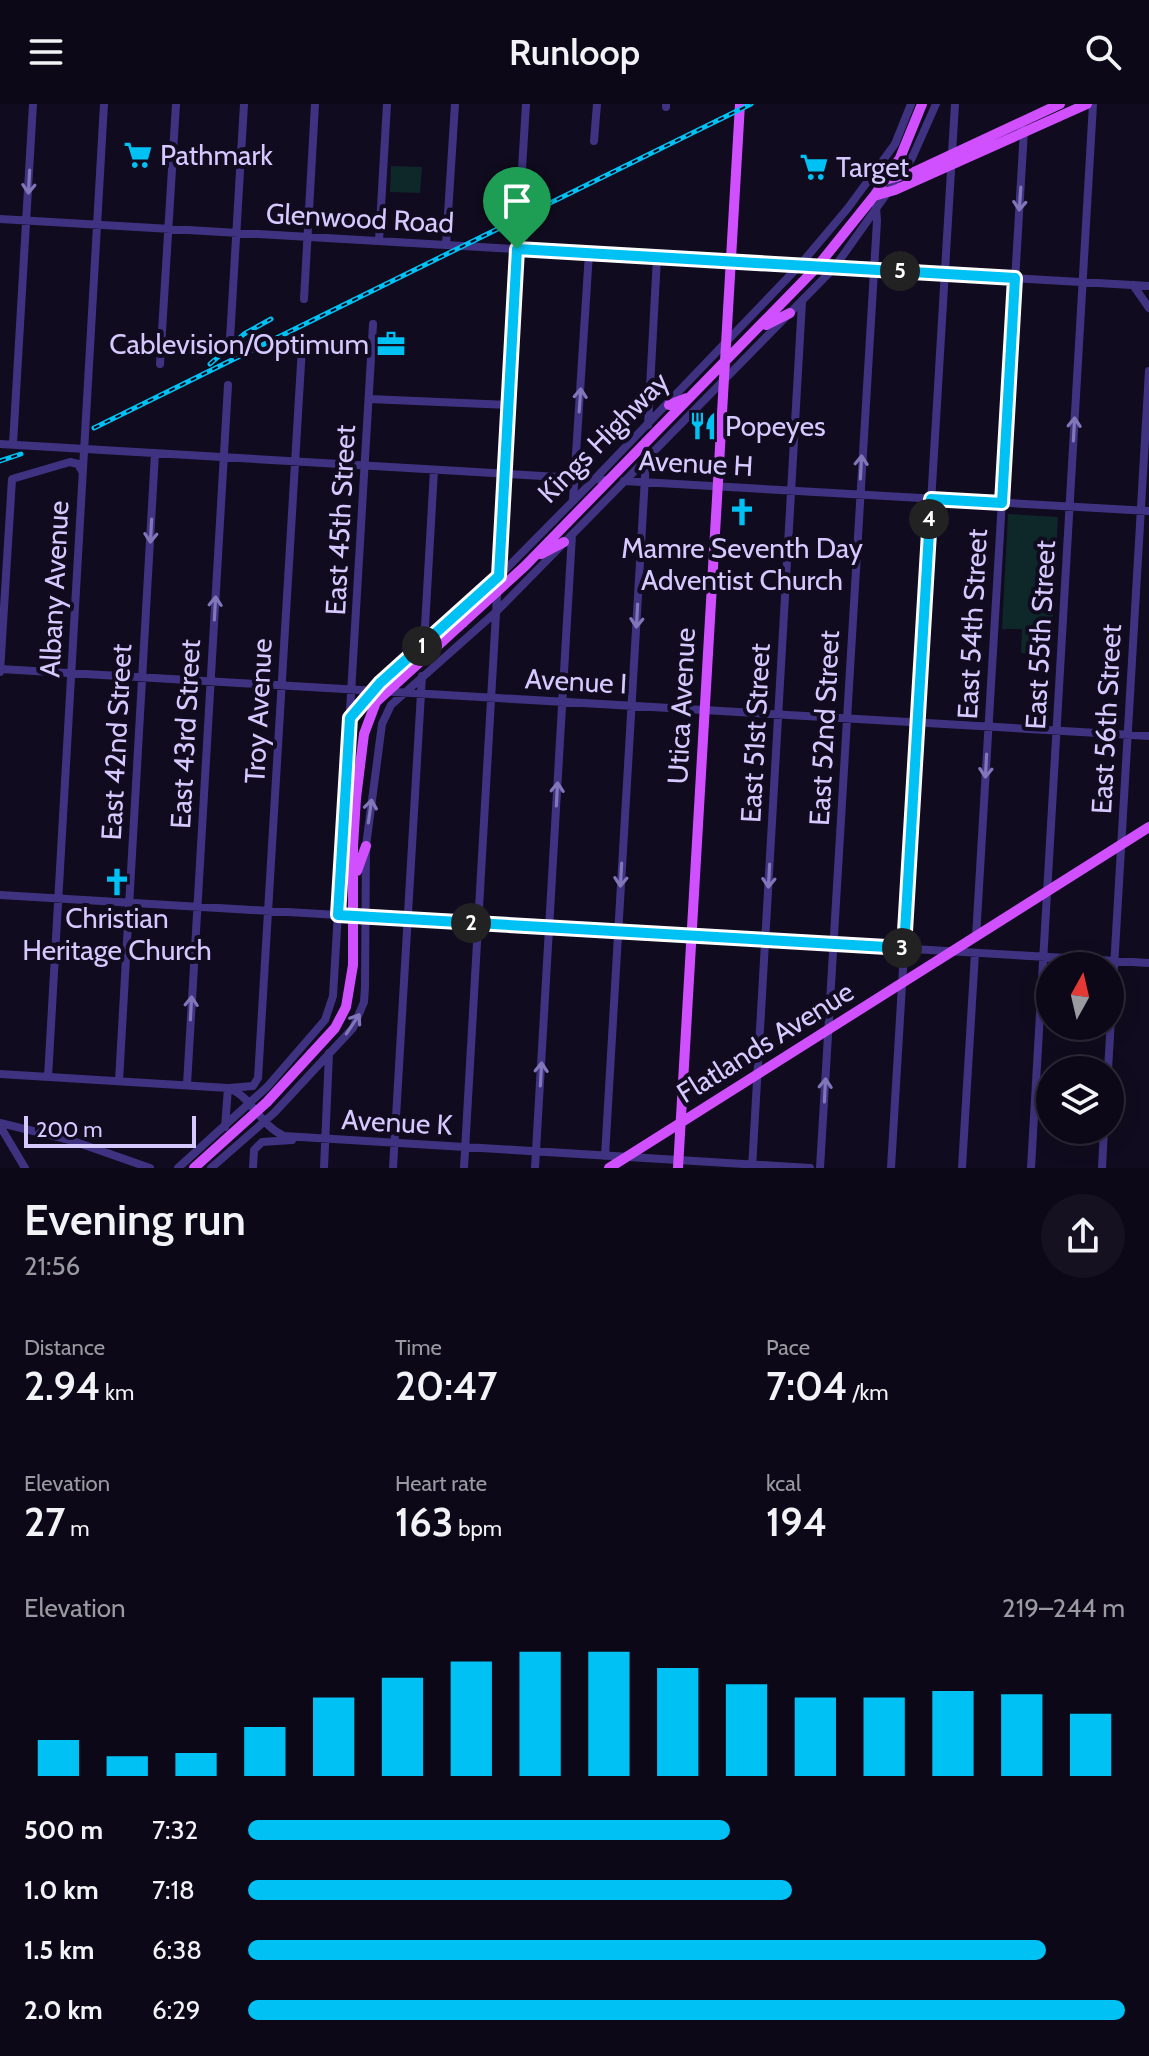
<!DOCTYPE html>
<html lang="en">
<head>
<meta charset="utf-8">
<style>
	body { margin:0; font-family:Cabin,sans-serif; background:#161120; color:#f1f3f6; height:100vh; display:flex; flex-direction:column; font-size:30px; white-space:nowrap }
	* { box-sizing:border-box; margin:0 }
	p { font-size:26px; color:#9a9aa1 }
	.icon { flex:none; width:44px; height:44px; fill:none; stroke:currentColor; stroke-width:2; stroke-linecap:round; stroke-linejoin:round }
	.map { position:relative; height:1064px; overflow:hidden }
	.drawer { display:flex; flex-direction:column; background:#0d0817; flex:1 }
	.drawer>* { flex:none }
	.needle { width:52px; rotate:8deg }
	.fabs { position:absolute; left:1036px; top:848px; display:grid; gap:16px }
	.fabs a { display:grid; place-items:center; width:88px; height:88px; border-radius:50%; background:#0d0817; box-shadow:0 4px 20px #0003,0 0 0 2px #2d2936; font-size:40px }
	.scale { position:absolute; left:24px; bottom:20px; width:172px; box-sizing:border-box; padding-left:8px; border:4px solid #d5c9ff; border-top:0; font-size:22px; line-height:28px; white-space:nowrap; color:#d5c9ff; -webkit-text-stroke:6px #110b1f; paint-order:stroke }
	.pin { position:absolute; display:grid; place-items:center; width:68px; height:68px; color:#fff; margin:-82px -34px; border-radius:50% 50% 50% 0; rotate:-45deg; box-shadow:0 0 8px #0007 }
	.pin .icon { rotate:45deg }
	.km { position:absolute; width:40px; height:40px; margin:-20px; border-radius:50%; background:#222; color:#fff; font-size:22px; line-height:40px; text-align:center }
	.round { display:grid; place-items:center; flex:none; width:84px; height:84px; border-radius:42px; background:#161120 }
	.summary { display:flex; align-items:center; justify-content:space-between; height:136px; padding:0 24px }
	h1 { font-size:44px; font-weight:600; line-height:60px }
	.metrics { display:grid; grid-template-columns:repeat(3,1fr); gap:12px; height:136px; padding:8px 24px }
	.metrics div { display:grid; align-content:center }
	.metrics b { font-size:40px; font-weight:600 }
	.metrics small { font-size:22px; font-weight:400 }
	.metrics p { font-size:22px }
	.chart { height:224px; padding:16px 24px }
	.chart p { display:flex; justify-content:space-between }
	.chart svg { width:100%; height:144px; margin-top:8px; stroke:#00c1f4; stroke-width:6 }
	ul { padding:0 24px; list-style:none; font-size:26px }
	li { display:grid; grid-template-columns:128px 96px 1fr; align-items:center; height:60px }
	li i { height:20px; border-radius:10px; background:#00c1f4 }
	header { display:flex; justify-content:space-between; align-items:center; height:104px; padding:0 24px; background:#0d0817; font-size:36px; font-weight:600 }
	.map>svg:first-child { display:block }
	.green { fill:#0e2729 }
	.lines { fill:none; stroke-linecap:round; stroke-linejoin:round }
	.minor { stroke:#3f3381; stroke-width:8 }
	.major { stroke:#d050ff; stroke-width:10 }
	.rail-casing { stroke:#00c1f4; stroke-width:5 }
	.rail { stroke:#110b1f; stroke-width:2; stroke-dasharray:6; stroke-linecap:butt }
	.oneway { stroke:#8276ba }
	.route-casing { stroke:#fff; stroke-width:16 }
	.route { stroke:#00c1f4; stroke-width:10 }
	.labels { text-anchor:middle; stroke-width:8; stroke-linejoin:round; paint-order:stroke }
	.poi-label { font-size:28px; fill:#d5c9ff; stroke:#110b1f; text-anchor:start }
	.street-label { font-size:28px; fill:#d5c9ff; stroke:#110b1f }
</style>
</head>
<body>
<header><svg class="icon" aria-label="menu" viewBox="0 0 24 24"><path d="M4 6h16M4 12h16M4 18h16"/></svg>Runloop<svg class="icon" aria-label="search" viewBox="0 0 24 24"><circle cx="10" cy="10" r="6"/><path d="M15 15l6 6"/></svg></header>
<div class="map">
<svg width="1149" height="1064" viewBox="0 0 1149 1064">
	<rect width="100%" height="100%" fill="#110b1f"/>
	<path class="green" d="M391,62L422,63L420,89L390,88Z
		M1008,410L1058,413L1051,551L1021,549L1022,525H1002Z"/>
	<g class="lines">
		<path class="minor" d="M666,3V0
			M594,37L597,0
			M521,81L526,0
			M0,115L1149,182
			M379,137L387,0
			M446,141L455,0
			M1133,181L1149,204
			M304,195L315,0
			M230,235L244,0
			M160,260L176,0
			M369,295L509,301
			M648,321L657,153
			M0,340L610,376
			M13,340L33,0
			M624,377L1149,407
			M573,396L589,149
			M424,540L434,366
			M0,565L1149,632
			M0,568L12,375L70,358L78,360L82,367
			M351,613L380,579L499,472L588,382L800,161L848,104L895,40L911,0
			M0,791L1149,859
			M976,833L1024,26
			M1108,966L1149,267
			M0,970L228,984C252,992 260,1022 284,1032L810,1064
			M48,973L104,0
			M258,974L302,243
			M119,977L155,349
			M187,981L228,281
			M229,984L253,982L258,974
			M0,1019L70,1036L150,1064
			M0,1022L25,1064
			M225,1023L228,984
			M605,1052L646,356
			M178,1064L267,983L325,916L333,892L373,220
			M211,1064L274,1009L353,924L364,898L365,883L366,742L382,620L391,601L497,507L834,164L912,54L936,0
			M253,1064L254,1046L262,1038L292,1036
			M324,1064L329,949
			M393,1064L422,572
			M464,1064L517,145
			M535,1064L572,431
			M752,1064L802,198
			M820,1064L877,117L876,103
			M891,1064L955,0
			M962,1064L975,849
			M1031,1064L1093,0
			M1102,1064L1104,1026"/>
		<path class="major" d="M885,76L914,68L1060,0
			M874,92L895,86L1087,0
			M766,221L790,209
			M669,301L687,294
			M541,450L564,438
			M440,525L463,519
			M343,736L351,718
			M357,767L366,742
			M194,1064L267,998L335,924L346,903L353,861V743L356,694L364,630L376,598L525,462L817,163L874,92L900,54L922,0
			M609,1064L1149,723
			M678,1064L740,0"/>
		<defs>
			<path id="rail" d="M210,260L244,230L271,215
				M94,324L751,0
				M0,357L21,350"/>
		</defs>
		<use href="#rail" class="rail-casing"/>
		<use href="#rail" class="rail"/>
	</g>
	<defs><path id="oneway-shaft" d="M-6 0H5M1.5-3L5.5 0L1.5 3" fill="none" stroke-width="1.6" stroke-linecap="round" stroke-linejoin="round" transform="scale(2)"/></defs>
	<g class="oneway">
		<use href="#oneway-shaft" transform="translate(29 78) rotate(93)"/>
		<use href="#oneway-shaft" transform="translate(1020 95) rotate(94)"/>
		<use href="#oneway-shaft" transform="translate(580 296) rotate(-86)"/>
		<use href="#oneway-shaft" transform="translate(1074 325) rotate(-87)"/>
		<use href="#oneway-shaft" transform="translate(861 363) rotate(-87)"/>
		<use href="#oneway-shaft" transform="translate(151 427) rotate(93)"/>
		<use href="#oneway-shaft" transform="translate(215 504) rotate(-87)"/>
		<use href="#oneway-shaft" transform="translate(637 512) rotate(93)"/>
		<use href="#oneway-shaft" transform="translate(986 662) rotate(93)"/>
		<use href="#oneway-shaft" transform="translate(557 690) rotate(-87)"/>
		<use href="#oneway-shaft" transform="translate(370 707) rotate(-82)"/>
		<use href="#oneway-shaft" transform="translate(621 771) rotate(93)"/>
		<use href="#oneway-shaft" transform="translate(769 772) rotate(93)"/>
		<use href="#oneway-shaft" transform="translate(191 904) rotate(-87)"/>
		<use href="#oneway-shaft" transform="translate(353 920) rotate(-56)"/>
		<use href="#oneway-shaft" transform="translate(541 970) rotate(-87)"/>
		<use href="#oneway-shaft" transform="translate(825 986) rotate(-87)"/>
	</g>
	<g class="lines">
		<defs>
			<path id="route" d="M517,145L1015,174L1002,399L931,395L904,844L338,811L350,614L380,579L499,472Z"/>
		</defs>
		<use href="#route" class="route-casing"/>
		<use href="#route" class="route"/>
	</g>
	<defs>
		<symbol id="supermarket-bare" viewBox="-9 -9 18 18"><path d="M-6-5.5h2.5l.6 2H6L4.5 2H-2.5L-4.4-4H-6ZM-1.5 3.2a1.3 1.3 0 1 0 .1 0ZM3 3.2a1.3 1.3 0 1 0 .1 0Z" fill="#00c1f4" stroke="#110b1f" stroke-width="2.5" paint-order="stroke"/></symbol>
		<symbol id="office-bare" viewBox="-9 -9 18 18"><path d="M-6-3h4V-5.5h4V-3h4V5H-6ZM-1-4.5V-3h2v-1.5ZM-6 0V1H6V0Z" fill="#00c1f4" stroke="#110b1f" stroke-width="2.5" paint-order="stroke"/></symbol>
		<symbol id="restaurant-bare" viewBox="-9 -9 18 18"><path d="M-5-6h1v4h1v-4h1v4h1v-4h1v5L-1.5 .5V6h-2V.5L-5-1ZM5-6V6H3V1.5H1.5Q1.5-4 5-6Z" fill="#00c1f4" stroke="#110b1f" stroke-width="2.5" paint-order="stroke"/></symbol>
		<symbol id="church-bare" viewBox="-9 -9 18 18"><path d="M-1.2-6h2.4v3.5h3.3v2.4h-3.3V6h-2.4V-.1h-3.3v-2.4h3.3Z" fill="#00c1f4" stroke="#110b1f" stroke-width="2.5" paint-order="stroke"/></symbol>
	</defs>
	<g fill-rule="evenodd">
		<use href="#supermarket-bare" x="118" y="31" width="40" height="40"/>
		<use href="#supermarket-bare" x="794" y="43" width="40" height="40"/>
		<use href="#office-bare" x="371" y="220" width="40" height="40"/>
		<use href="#restaurant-bare" x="683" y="302" width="40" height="40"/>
		<use href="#church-bare" x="722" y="388" width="40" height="40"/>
		<use href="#church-bare" x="97" y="758" width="40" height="40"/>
	</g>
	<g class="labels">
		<g class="poi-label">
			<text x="160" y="61">Pathmark</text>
			<text x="836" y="73">Target</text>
			<text x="369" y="250" text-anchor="end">Cablevision/Optimum</text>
			<text x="725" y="332">Popeyes</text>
			<text x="742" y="454" text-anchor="middle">Mamre Seventh Day<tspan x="742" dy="32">Adventist Church</tspan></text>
			<text x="117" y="824" text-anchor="middle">Christian<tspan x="117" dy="32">Heritage Church</tspan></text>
		</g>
		<g class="street-label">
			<text transform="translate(360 114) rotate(3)" y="10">Glenwood Road</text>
			<text transform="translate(603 333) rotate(-45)" y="10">Kings Highway</text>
			<text transform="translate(696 359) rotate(3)" y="10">Avenue H</text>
			<text transform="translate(340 416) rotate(-87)" y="10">East 45th Street</text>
			<text transform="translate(54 485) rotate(-87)" y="10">Albany Avenue</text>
			<text transform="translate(972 520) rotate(-87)" y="10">East 54th Street</text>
			<text transform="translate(1040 531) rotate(-87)" y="10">East 55th Street</text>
			<text transform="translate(576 577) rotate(3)" y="10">Avenue I</text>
			<text transform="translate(681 602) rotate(-87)" y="10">Utica Avenue</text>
			<text transform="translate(258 607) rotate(-87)" y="10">Troy Avenue</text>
			<text transform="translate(1106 615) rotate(-87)" y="10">East 56th Street</text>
			<text transform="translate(824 624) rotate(-87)" y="10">East 52nd Street</text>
			<text transform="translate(755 629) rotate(-87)" y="10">East 51st Street</text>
			<text transform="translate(185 630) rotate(-87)" y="10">East 43rd Street</text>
			<text transform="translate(116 638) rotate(-87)" y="10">East 42nd Street</text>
			<text transform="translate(765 938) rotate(-32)" y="10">Flatlands Avenue</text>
			<text transform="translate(397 1018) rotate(3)" y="10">Avenue K</text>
		</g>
	</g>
</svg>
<div class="fabs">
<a><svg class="needle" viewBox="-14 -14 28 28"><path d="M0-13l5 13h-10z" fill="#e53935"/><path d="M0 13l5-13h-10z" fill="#9a9aa1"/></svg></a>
<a><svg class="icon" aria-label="layers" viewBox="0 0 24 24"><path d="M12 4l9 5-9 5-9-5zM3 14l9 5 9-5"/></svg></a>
</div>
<div class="scale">200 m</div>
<div class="pin" style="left:517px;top:145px;background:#1e9e55"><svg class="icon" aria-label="arrive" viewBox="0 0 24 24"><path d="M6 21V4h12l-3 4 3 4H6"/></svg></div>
<b class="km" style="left:422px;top:542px">1</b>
<b class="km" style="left:471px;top:819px">2</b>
<b class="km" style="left:902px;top:844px">3</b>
<b class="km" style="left:929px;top:415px">4</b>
<b class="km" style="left:900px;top:167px">5</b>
</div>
<section class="drawer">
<div class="summary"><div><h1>Evening run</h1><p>21:56</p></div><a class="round"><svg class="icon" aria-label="share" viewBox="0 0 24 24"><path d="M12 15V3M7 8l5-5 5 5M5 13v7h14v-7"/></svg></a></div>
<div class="metrics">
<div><p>Distance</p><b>2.94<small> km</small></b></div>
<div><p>Time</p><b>20:47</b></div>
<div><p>Pace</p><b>7:04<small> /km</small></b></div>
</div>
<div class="metrics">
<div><p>Elevation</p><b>27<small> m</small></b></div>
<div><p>Heart rate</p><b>163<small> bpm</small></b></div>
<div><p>kcal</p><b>194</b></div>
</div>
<div class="chart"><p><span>Elevation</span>219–244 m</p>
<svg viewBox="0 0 160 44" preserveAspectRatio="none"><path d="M5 44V33M15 44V38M25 44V37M35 44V29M45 44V20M55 44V14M65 44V9M75 44V6M85 44V6M95 44V11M105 44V16M115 44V20M125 44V20M135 44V18M145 44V19M155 44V25"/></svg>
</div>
<ul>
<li><b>500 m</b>7:32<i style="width:55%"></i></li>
<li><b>1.0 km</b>7:18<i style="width:62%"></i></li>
<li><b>1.5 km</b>6:38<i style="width:91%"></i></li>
<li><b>2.0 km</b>6:29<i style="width:100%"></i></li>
</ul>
</section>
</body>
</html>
